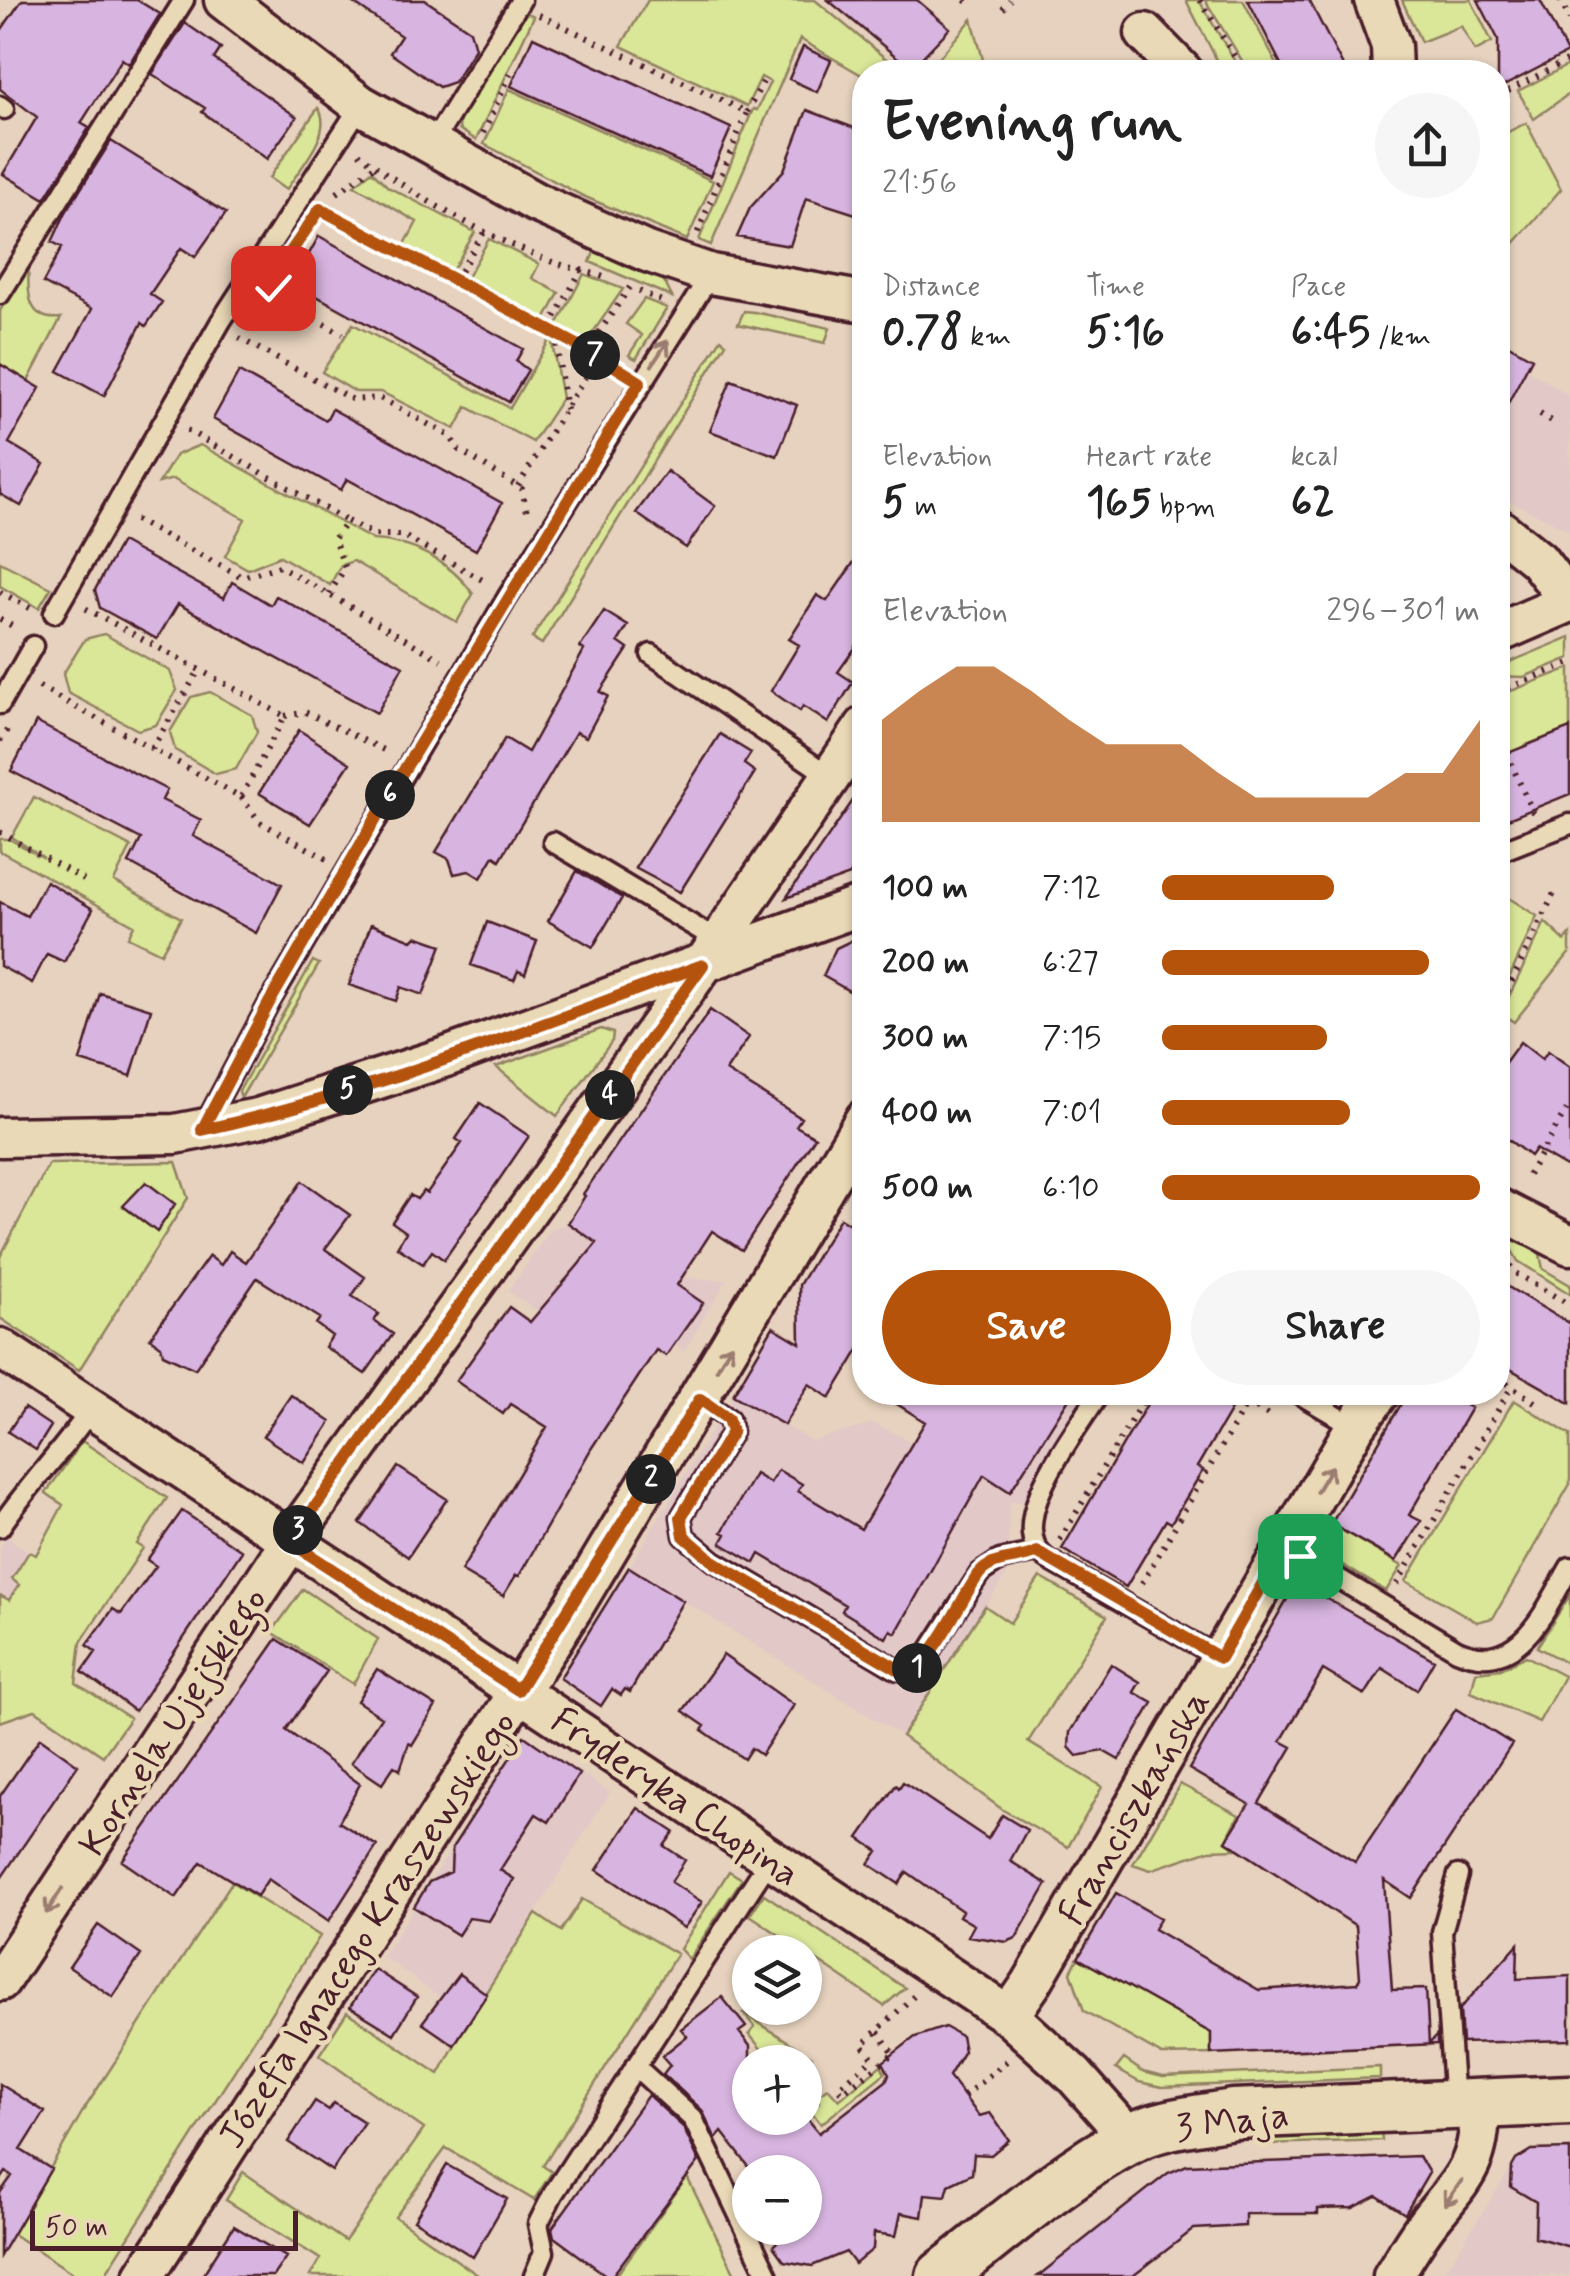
<!DOCTYPE html>
<html lang="en">
<head>
<meta charset="utf-8">
<style>
	body { margin:0; font-family:Mynerve,sans-serif; background:#f6f6f6; color:#222; height:100vh; display:flex; flex-direction:column; font-size:38px; white-space:nowrap }
	* { box-sizing:border-box; margin:0 }
	p { font-size:32px; color:#767676 }
	.icon { flex:none; width:55px; height:55px; fill:none; stroke:currentColor; stroke-width:2; stroke-linecap:round; stroke-linejoin:round }
	.map { position:relative; flex:1; overflow:hidden }
	.panel { position:absolute; left:852px; top:60px; width:658px; height:1345px; display:flex; flex-direction:column; background:#fff; border-radius:40px; box-shadow:0 2px 8px #0004 }
	.panel>* { flex:none }
	.controls { position:absolute; left:732px; top:1935px; display:grid; gap:20px }
	.controls a { display:grid; place-items:center; width:90px; height:90px; border-radius:50%; background:#fff; box-shadow:0 2px 8px #0004; font-size:50px }
	.scale { position:absolute; left:30px; bottom:25px; width:268px; box-sizing:border-box; padding-left:10px; border:5px solid #4a1f2b; border-top:0; font-size:28px; line-height:35px; white-space:nowrap; color:#4a1f2b; -webkit-text-stroke:8px #ead9b6; paint-order:stroke }
	.pin { position:absolute; display:grid; place-items:center; width:85px; height:85px; color:#fff; margin:-42px; border-radius:20px; box-shadow:0 5px 15px #0006 }
	.km { position:absolute; width:50px; height:50px; margin:-25px; border-radius:50%; background:#222; color:#fff; font-size:28px; line-height:50px; text-align:center }
	.round { display:grid; place-items:center; flex:none; width:105px; height:105px; border-radius:52px; background:#f6f6f6 }
	.summary { display:flex; align-items:center; justify-content:space-between; height:170px; padding:0 30px }
	h1 { font-size:55px; font-weight:700; line-height:75px }
	.figures { display:grid; grid-template-columns:repeat(3,1fr); gap:15px; height:170px; padding:10px 30px }
	.figures div { display:grid; align-content:center }
	.figures b { font-size:42px; font-weight:700 }
	.figures small { font-size:28px; font-weight:400 }
	.figures p { font-size:28px }
	.chart { height:280px; padding:20px 30px }
	.chart p { display:flex; justify-content:space-between }
	.chart svg { width:100%; height:180px; margin-top:10px; fill:#b45309; opacity:.7 }
	.primary-button { display:flex; gap:20px; margin-top:auto; padding:20px 30px }
	.primary-button a { flex:1; height:115px; border-radius:60px; background:#b45309; color:#fff; font-size:40px; font-weight:700; line-height:115px; text-align:center }
	.primary-button a+a { background:#f6f6f6; color:#222 }
	ul { padding:0 30px; list-style:none; font-size:32px }
	li { display:grid; grid-template-columns:160px 120px 1fr; align-items:center; height:75px }
	li i { height:25px; border-radius:12px; background:#b45309 }
	.map>svg:first-child { display:block }
	.built { fill:#e2c9c8 }
	.green { fill:#dae698; stroke:#928262; stroke-width:2.5 }
	.building { fill:#d8b5e0; stroke:#4a1f2b; stroke-width:2.5 }
	.lines { fill:none; stroke-linecap:round; stroke-linejoin:round }
	.service-casing { stroke:#4a1f2b; stroke-width:25 }
	.minor-casing { stroke:#4a1f2b; stroke-width:45 }
	.tertiary-casing { stroke:#4a1f2b; stroke-width:55 }
	.path { stroke:#4a1f2b; stroke-width:6; stroke-dasharray:2.5 8; stroke-linecap:butt }
	.service { stroke:#ead9b6; stroke-width:18 }
	.minor { stroke:#ead9b6; stroke-width:38 }
	.tertiary { stroke:#ead9b6; stroke-width:48 }
	.oneway { stroke:#9a7c70 }
	.route-casing { stroke:#fff; stroke-width:20 }
	.route { stroke:#b45309; stroke-width:12 }
	.labels { text-anchor:middle; stroke-width:9; stroke-linejoin:round; paint-order:stroke }
	.street-label { font-size:38px; fill:#4a1f2b; stroke:#ead9b6 }
</style>
</head>
<body>
<div class="map">
<svg width="1570" height="2276" viewBox="0 0 1570 2276">
	<rect width="100%" height="100%" fill="#e6d2be"/>
	<filter id="ink" filterUnits="userSpaceOnUse"><feTurbulence type="fractalNoise" baseFrequency=".01" numOctaves="2"/><feDisplacementMap in="SourceGraphic" scale="20" xChannelSelector="R" yChannelSelector="G"/><feConvolveMatrix kernelMatrix="1 2 1 2 8 2 1 2 1" color-interpolation-filters="sRGB"/></filter>
	<g filter="url(#ink)">
		<path class="built" d="M1527,369L1570,397V531L1498,495V422Z
			M568,1223L617,1256L630,1275L727,1280L684,1351L612,1302L582,1343L508,1291L551,1229Z
			M984,1393H1090L1023,1502H1009L1007,1573L902,1736L629,1567L733,1395L812,1441L874,1423L920,1446Z
			M7,1537L29,1552L13,1579L19,1584L9,1601L0,1595V1548Z
			M524,1736L610,1792L469,2019L383,1956Z
			M1570,2149V2276H1442L1516,2160L1526,2154Z"/>
		<path class="green" d="M648,0H815L902,72H865V77L800,39L711,245L699,240L753,109L757,110L770,82L761,77L747,106L621,46Z
			M1186,0H1199L1241,72H1223Z
			M1205,0H1243L1281,72H1249Z
			M1402,0H1471L1492,42L1475,51L1461,26L1421,42Z
			M525,12L534,16L476,140L459,129L460,118Z
			M972,19L985,67L996,72H927Z
			M1570,64V93L1534,119L1518,91Z
			M509,89L713,181L687,240L583,196L484,144Z
			M318,108C335,131 299,169 286,190L269,178Z
			M1526,123L1561,189L1498,262V137Z
			M372,171L388,187L475,232L452,271L404,246L417,222L354,185Z
			M489,239L539,264L532,278L559,293L545,320L466,279Z
			M595,250L662,277L672,297L590,262Z
			M29,260C28,288 24,322 61,318L28,381L0,364V311Z
			M584,274L623,289L587,341L556,327Z
			M644,299L667,308L636,359L629,355L642,335L626,324Z
			M744,311L754,312L830,328L825,343L738,324Z
			M353,324L510,408L551,337L562,398L533,442L467,407L455,429L381,392H356L322,372Z
			M721,339L726,343L542,644L532,638Z
			M200,445L373,540C411,541 451,562 473,594L457,622L353,561L341,565L330,585L280,556L248,569L225,556L245,519L173,479L159,483L176,455Z
			M0,562L51,588L39,608L0,586Z
			M104,634L170,671L177,690L156,725L138,730L68,693L63,674L85,639Z
			M1570,637V658L1524,677L1498,676V667Z
			M1570,668V728L1524,746L1511,757L1498,724V696Z
			M210,692L252,715L257,732L236,769L216,774L175,750L170,732L191,697Z
			M34,797L131,847L114,881L181,918L161,953L128,937L134,925L0,851V839H9L44,858L12,837Z
			M1498,891L1537,916L1498,1003Z
			M1545,922L1565,941L1570,935V952L1514,1022L1501,1013Z
			M313,961L319,964L241,1098L239,1091Z
			M601,1029L613,1033L612,1041L557,1116L496,1067Z
			M176,1162L188,1198L79,1370L0,1318V1257L49,1164Z
			M1501,1231L1538,1244L1543,1269L1570,1285V1294L1518,1261Z
			M1514,1400L1570,1435V1484L1493,1618L1477,1622L1406,1581Z
			M82,1441L167,1498L137,1544L143,1548L81,1642L76,1683L130,1718L103,1756L35,1710L0,1722V1595L9,1600L19,1585L12,1579L29,1552L36,1555L63,1505L46,1493Z
			M1331,1524L1402,1566L1386,1591L1316,1549Z
			M1040,1577L1107,1616L1028,1742L1102,1787L1068,1847L1003,1810L902,1736L985,1606L1010,1623Z
			M303,1589L378,1639L353,1684L272,1632Z
			M1570,1595V1665L1537,1647Z
			M1526,1656L1564,1676L1539,1722L1471,1692L1476,1672L1501,1669Z
			M1180,1784L1239,1815L1226,1841L1238,1849L1210,1850L1150,1870L1133,1864Z
			M729,1871L742,1879L689,1959L680,1949Z
			M232,1882L320,1936L104,2276H77L13,2234L83,2111Z
			M764,1894L905,1988L884,2006L750,1915Z
			M582,1899L677,1954L543,2166L552,2172L534,2200L446,2148L395,2217L479,2276H310L320,2259L226,2200L243,2172L345,2241L424,2129L319,2055L347,2012L439,2074L469,2019L536,1914L561,1931Z
			M1078,1958L1211,2033V2054L1162,2055L1084,2011L1071,1972Z
			M742,2012L812,2057L805,2076V2062H772L749,2034L755,2027Z
			M1124,2059L1143,2072L1163,2077L1380,2067V2078L1162,2087L1139,2082L1116,2069Z
			M881,2065L885,2073L821,2124L810,2110L820,2102L817,2097L828,2088L839,2100Z
			M1381,2130L1382,2140L1266,2144V2135Z
			M687,2177L736,2276H616Z"/>
		<path class="building" d="M22,0H137L160,14L129,64L122,59L81,123L89,128L45,199L3,174L37,117L0,89V32Z
			M349,0H425L470,30L475,48L454,82L439,87L390,53L401,36Z
			M828,0H917L950,28L911,69Z
			M1248,0H1309L1346,72H1285Z
			M1478,0H1540L1567,53L1498,89V39Z
			M185,23L221,48L214,59L297,117L267,159L202,112L205,108L152,74Z
			M533,37L731,128L710,176L511,86Z
			M803,47L831,60L817,92L789,79Z
			M807,110L865,132V217L806,198L790,246L737,237L750,208L784,170Z
			M111,141L226,213L195,257L181,248L150,294L162,302L146,326L142,323L104,396L58,371L92,309L43,283L62,247L52,242L66,212Z
			M319,236L523,349L516,361L528,370L509,402L293,283Z
			M1498,339L1532,358L1498,422Z
			M0,364L40,388L9,443L44,464L21,506L0,494Z
			M239,372L326,420L332,409L502,503L476,550L347,479L341,490L213,419Z
			M731,380L797,405L777,456L710,431Z
			M667,471L715,506L686,548L636,513Z
			M121,542L224,598L232,582L271,605L276,596L403,666L377,713L178,604L157,639L100,608L95,590Z
			M865,546V634L838,672L853,682L828,723L803,706L800,711L771,691L799,645L789,639L817,595L827,601Z
			M604,611L628,626L618,642L628,649L600,692L608,696L586,737L576,732L500,860L494,856L481,878L469,871L454,874L449,859L436,852L505,738L528,752L584,650L580,647Z
			M36,722L167,790L162,800L201,820L193,836L282,884L256,933L129,863L141,839L11,771Z
			M1570,728V794L1498,823V757Z
			M299,730L350,763L310,824L259,793Z
			M720,734L751,753L744,764L755,772L680,892L635,868Z
			M865,783V852L850,875L786,898Z
			M577,871L622,898L593,947L548,921Z
			M46,881L93,909L64,962L47,954L32,983L0,966V902L27,916Z
			M487,922L537,941L525,974L518,971L514,980L471,965Z
			M371,924L412,940L416,936L442,945L423,995L401,987L396,1001L349,985Z
			M865,934V1000L823,976L836,948Z
			M100,993L151,1009L131,1076L80,1061Z
			M710,1010L749,1037L726,1071L801,1118L796,1126L815,1137L742,1250L712,1231L677,1285L703,1303L666,1356L656,1350L591,1449L519,1576L516,1575L503,1596L461,1571L547,1427L510,1404L503,1414L456,1381L509,1307L530,1322L597,1243L568,1223L585,1196L583,1194Z
			M1520,1042L1542,1059L1548,1051L1570,1067V1169L1535,1149L1530,1156L1498,1132V1072Z
			M480,1103L529,1136L444,1260L432,1251L423,1264L397,1247L406,1232L392,1222L410,1195L417,1199L423,1191L427,1193L462,1143L456,1139Z
			M302,1181L350,1215L325,1249L365,1277L352,1296L379,1314L374,1321L393,1334L365,1374L325,1347L332,1336L316,1324L320,1318L257,1278L195,1369L163,1354L161,1346L150,1338L209,1256L221,1265L230,1251L246,1262Z
			M146,1182L175,1204L157,1232L123,1206Z
			M840,1218L865,1234V1340L830,1398L809,1384L784,1425L733,1395L773,1327L800,1343L799,1285Z
			M1498,1281L1570,1324V1403L1498,1362Z
			M878,1392H1073L1010,1492L984,1475L896,1633L891,1630L886,1638L842,1611L845,1605L760,1554L755,1563L721,1543L726,1534L722,1532L755,1474L770,1483L778,1470L802,1484L798,1491L861,1529L925,1422Z
			M1154,1392H1221L1236,1401L1197,1467L1203,1470L1171,1523L1166,1520L1126,1587L1062,1549Z
			M1408,1392H1470L1463,1404L1471,1408L1409,1515L1421,1521L1396,1561L1331,1524Z
			M291,1395L331,1422L304,1463L263,1436Z
			M24,1408L51,1426L36,1450L8,1432Z
			M398,1467L447,1499L408,1557L360,1523Z
			M182,1511L242,1551L135,1711L82,1672L96,1652L87,1645L113,1609L121,1614L156,1566L147,1560Z
			M629,1567L683,1601L630,1692L625,1689L621,1695L612,1689L601,1706L560,1678Z
			M1297,1582L1434,1660L1417,1690L1382,1668L1365,1695L1323,1670L1281,1741L1292,1747L1259,1803L1355,1862L1456,1709L1512,1744L1411,1898L1384,1880L1392,1990L1426,1989L1429,2044L1437,2035V2044L1211,2054V2033L1078,1958L1116,1893L1160,1918L1154,1929L1259,1990L1357,1983L1360,1978L1356,1926L1226,1841L1249,1804L1189,1769Z
			M277,1639L327,1671L286,1730L360,1784L339,1822L377,1846L329,1921L268,1879L257,1896L201,1862L176,1898L122,1861Z
			M723,1655L794,1705L761,1755L751,1748L744,1759L702,1730L705,1726L683,1711Z
			M1111,1664L1140,1682L1134,1692L1153,1703L1119,1760L1103,1751L1077,1756L1069,1747L1070,1732Z
			M377,1669L436,1706L412,1745L409,1743L400,1770L394,1766L382,1784L351,1763L381,1717L357,1701Z
			M524,1736L579,1774L549,1822L536,1814L500,1870L514,1879L489,1921L469,1918L458,1935L414,1907L429,1882L451,1872L452,1848Z
			M40,1738L78,1765L0,1880V1796Z
			M903,1782L988,1839L1002,1815L1027,1830L1010,1861L1047,1884L1016,1938L1007,1942L968,1936L974,1925L959,1916L962,1911L907,1872L899,1884L869,1864L878,1851L859,1838L896,1785L899,1788Z
			M638,1808L674,1832L664,1846L685,1860L671,1882L702,1902L684,1928L597,1870Z
			M98,1925L141,1955L113,1997L69,1967Z
			M1518,1944L1517,1979L1570,1976V2040L1462,2043L1460,2009Z
			M374,1969L417,1997L394,2034L350,2007Z
			M459,1974L487,1994L454,2045L422,2023Z
			M722,1997L746,2027L739,2032L750,2046V2118H807L819,2133L886,2081L889,2074L883,2062L915,2037L945,2027L961,2036L964,2051L949,2076L979,2116L990,2113L1009,2140L991,2155L974,2154L972,2174L949,2185L946,2196L925,2194L922,2217L901,2213L896,2236L874,2233L873,2249L855,2264L846,2252L812,2266L784,2261L773,2246L777,2242L773,2228H805V2172H753L722,2132L716,2139L702,2110L663,2074L670,2065L662,2056L687,2036L681,2029Z
			M0,2084L45,2112L21,2150L51,2169L0,2256V2193L12,2176L6,2172L0,2181Z
			M648,2095L683,2127L699,2161L612,2276H607L554,2237L552,2228Z
			M315,2101L329,2110L334,2103L364,2122L332,2171L288,2142Z
			M1570,2149V2247L1535,2237L1536,2202L1511,2187L1512,2167L1516,2160L1532,2150Z
			M1419,2156L1429,2173L1405,2214L1377,2196L1353,2208L1318,2209V2214H1245V2226L1194,2229L1133,2276H1038L1168,2173L1187,2165Z
			M447,2165L507,2199L473,2257L414,2220Z
			M234,2226L286,2257L273,2276H202Z"/>
		<g class="lines">
			<defs>
				<path id="service" d="M0,106L4,109
					M431,146L521,0
					M0,294L184,0
					M54,613L221,321L361,105
					M651,654L831,777
					M0,704L33,646
					M553,842L719,941
					M1498,852L1570,824
					M202,1130L269,1003L507,598L711,274
					M1100,1392C1078,1429 999,1526 1047,1559L1220,1658
					M1296,1392L1355,1427
					M699,1399L729,1419L732,1432L681,1517L684,1536L714,1561L898,1670L910,1671L922,1663L980,1573L1000,1560L1037,1552
					M0,1527C28,1485 63,1451 91,1409
					M1284,1546L1457,1650C1519,1677 1545,1610 1570,1567
					M635,2066L693,2119L768,2276
					M1454,2103L1442,1932L1458,1875
					M534,2276L544,2252L538,2224L553,2194L770,1859"/>
				<path id="minor" d="M224,0L361,105L535,202L647,252L711,274L865,302
					M1374,0L1391,46L1392,72
					M1145,33L1183,72
					M1498,528L1538,560L1570,602L1498,633
					M0,1137L175,1134L258,1118L446,1057L865,904
					M1498,1208L1570,1245
					M0,1348L1009,2016L1074,2075L1130,2138
					M0,1981L290,1542L703,965L865,726
					M1009,2016L1031,1984L1355,1427L1380,1392
					M144,2276L574,1606L865,1119
					M1393,2276C1404,2258 1415,2239 1428,2222C1464,2177 1481,2165 1480,2102"/>
				<path id="tertiary" d="M941,2276C1001,2230 1061,2176 1128,2140C1158,2123 1199,2120 1233,2114L1570,2100"/>
			</defs>
			<use href="#service" class="service-casing"/>
			<use href="#minor" class="minor-casing"/>
			<use href="#tertiary" class="tertiary-casing"/>
			<path class="path" d="M965,0L970,5
				M1200,0L1244,72
				M1560,0L1570,20
				M1003,9L1010,0
				M539,15L747,112L697,234
				M1508,91L1570,59
				M747,112L763,82
				M483,133L514,67
				M359,153C409,194 481,233 542,258C563,267 586,270 609,279
				M337,193L376,165
				M322,210L598,356
				M455,280L486,229
				M273,288L286,303L343,334
				M639,291L664,302
				M239,338L353,400L380,398L450,436L459,450L522,489L527,512
				M587,350L630,287
				M566,410L553,321L583,267
				M1540,414L1552,421
				M187,430L347,521
				M518,486L598,356L622,371
				M135,520L242,577L280,566L441,660
				M0,592L30,608
				M329,594L345,568L334,539L347,521L375,535H402L486,582
				M0,619L16,628
				M39,687L241,797L285,716L83,607
				M1498,692L1570,663
				M285,716L305,712L388,752
				M1498,734L1534,815
				M0,741L9,727
				M152,749L199,670
				M241,797L260,822L327,859
				M0,832L84,880
				M1498,1010L1556,889
				M1528,1175L1570,1104
				M1498,1248L1515,1273L1570,1305
				M1498,1377L1539,1405
				M1247,1403L1272,1417
				M1060,1540L1148,1392
				M1142,1583L1247,1403L1230,1392
				M1397,1584L1512,1386
				M878,2032L894,2054
				M891,2056L842,2093L838,2088L873,2058L862,2045L916,1994
				M964,2096L1008,2060"/>
			<use href="#service" class="service"/>
			<use href="#minor" class="minor"/>
			<use href="#tertiary" class="tertiary"/>
		</g>
		<defs><path id="oneway-shaft" d="M-6 0H5M1.5-3L5.5 0L1.5 3" fill="none" stroke-width="1.6" stroke-linecap="round" stroke-linejoin="round" transform="scale(2.5)"/></defs>
		<g class="oneway">
			<use href="#oneway-shaft" transform="translate(660 353) rotate(-57)"/>
			<use href="#oneway-shaft" transform="translate(724 1357) rotate(-60)"/>
			<use href="#oneway-shaft" transform="translate(1324 1479) rotate(-59)"/>
			<use href="#oneway-shaft" transform="translate(54 1901) rotate(123)"/>
			<use href="#oneway-shaft" transform="translate(1453 2193) rotate(125)"/>
		</g>
	</g>
	<g class="lines" filter="url(#ink)">
		<defs>
			<path id="route" d="M273,288L275,275L320,209L598,356L640,382L398,780L269,1003L202,1130C373,1093 538,1025 703,965L290,1542L518,1690L700,1399L728,1419L732,1432L681,1517L684,1536L714,1562L903,1672C933,1667 960,1599 979,1574C994,1556 1018,1562 1037,1552L1220,1658L1284,1546L1300,1556"/>
		</defs>
		<use href="#route" class="route-casing"/>
		<use href="#route" class="route"/>
	</g>
	<g class="labels">
		<g class="street-label">
			<text transform="translate(172 1721) rotate(-57)" y="13">Kornela Ujejskiego</text>
			<text transform="translate(676 1796) rotate(34)" y="13">Fryderyka Chopina</text>
			<text transform="translate(1133 1807) rotate(-60)" y="13">Franciszkańska</text>
			<text transform="translate(366 1929) rotate(-57)" y="13">Józefa Ignacego Kraszewskiego</text>
			<text transform="translate(1232 2120) rotate(-7)" y="13">3 Maja</text>
		</g>
	</g>
</svg>
<div class="controls">
<a><svg class="icon" aria-label="layers" viewBox="0 0 24 24"><path d="M12 4l9 5-9 5-9-5zM3 14l9 5 9-5"/></svg></a>
<a>+</a>
<a>−</a>
</div>
<div class="scale">50 m</div>
<div class="pin" style="left:1300px;top:1556px;background:#1e9e55"><svg class="icon" aria-label="arrive" viewBox="0 0 24 24"><path d="M6 21V4h12l-3 4 3 4H6"/></svg></div>
<div class="pin" style="left:273px;top:288px;background:#d93025"><svg class="icon" aria-label="check" viewBox="0 0 24 24"><path d="M5 12l5 5 9-10"/></svg></div>
<b class="km" style="left:917px;top:1668px">1</b>
<b class="km" style="left:651px;top:1479px">2</b>
<b class="km" style="left:298px;top:1530px">3</b>
<b class="km" style="left:610px;top:1095px">4</b>
<b class="km" style="left:348px;top:1090px">5</b>
<b class="km" style="left:390px;top:795px">6</b>
<b class="km" style="left:595px;top:355px">7</b>
<section class="panel">
<div class="summary"><div><h1>Evening run</h1><p>21:56</p></div><a class="round"><svg class="icon" aria-label="share" viewBox="0 0 24 24"><path d="M12 15V3M7 8l5-5 5 5M5 13v7h14v-7"/></svg></a></div>
<div class="figures">
<div><p>Distance</p><b>0.78<small> km</small></b></div>
<div><p>Time</p><b>5:16</b></div>
<div><p>Pace</p><b>6:45<small> /km</small></b></div>
</div>
<div class="figures">
<div><p>Elevation</p><b>5<small> m</small></b></div>
<div><p>Heart rate</p><b>165<small> bpm</small></b></div>
<div><p>kcal</p><b>62</b></div>
</div>
<div class="chart"><p><span>Elevation</span>296–301 m</p>
<svg viewBox="0 0 160 44" preserveAspectRatio="none"><path d="M0 44V19L10 12L20 6L30 6L40 12L50 19L60 25L70 25L80 25L90 32L100 38L110 38L120 38L130 38L140 32L150 32L160 19V44z"/></svg>
</div>
<ul>
<li><b>100 m</b>7:12<i style="width:54%"></i></li>
<li><b>200 m</b>6:27<i style="width:84%"></i></li>
<li><b>300 m</b>7:15<i style="width:52%"></i></li>
<li><b>400 m</b>7:01<i style="width:59%"></i></li>
<li><b>500 m</b>6:10<i style="width:100%"></i></li>
</ul>
<div class="primary-button"><a>Save</a><a>Share</a></div>
</section>
</div>
</body>
</html>
